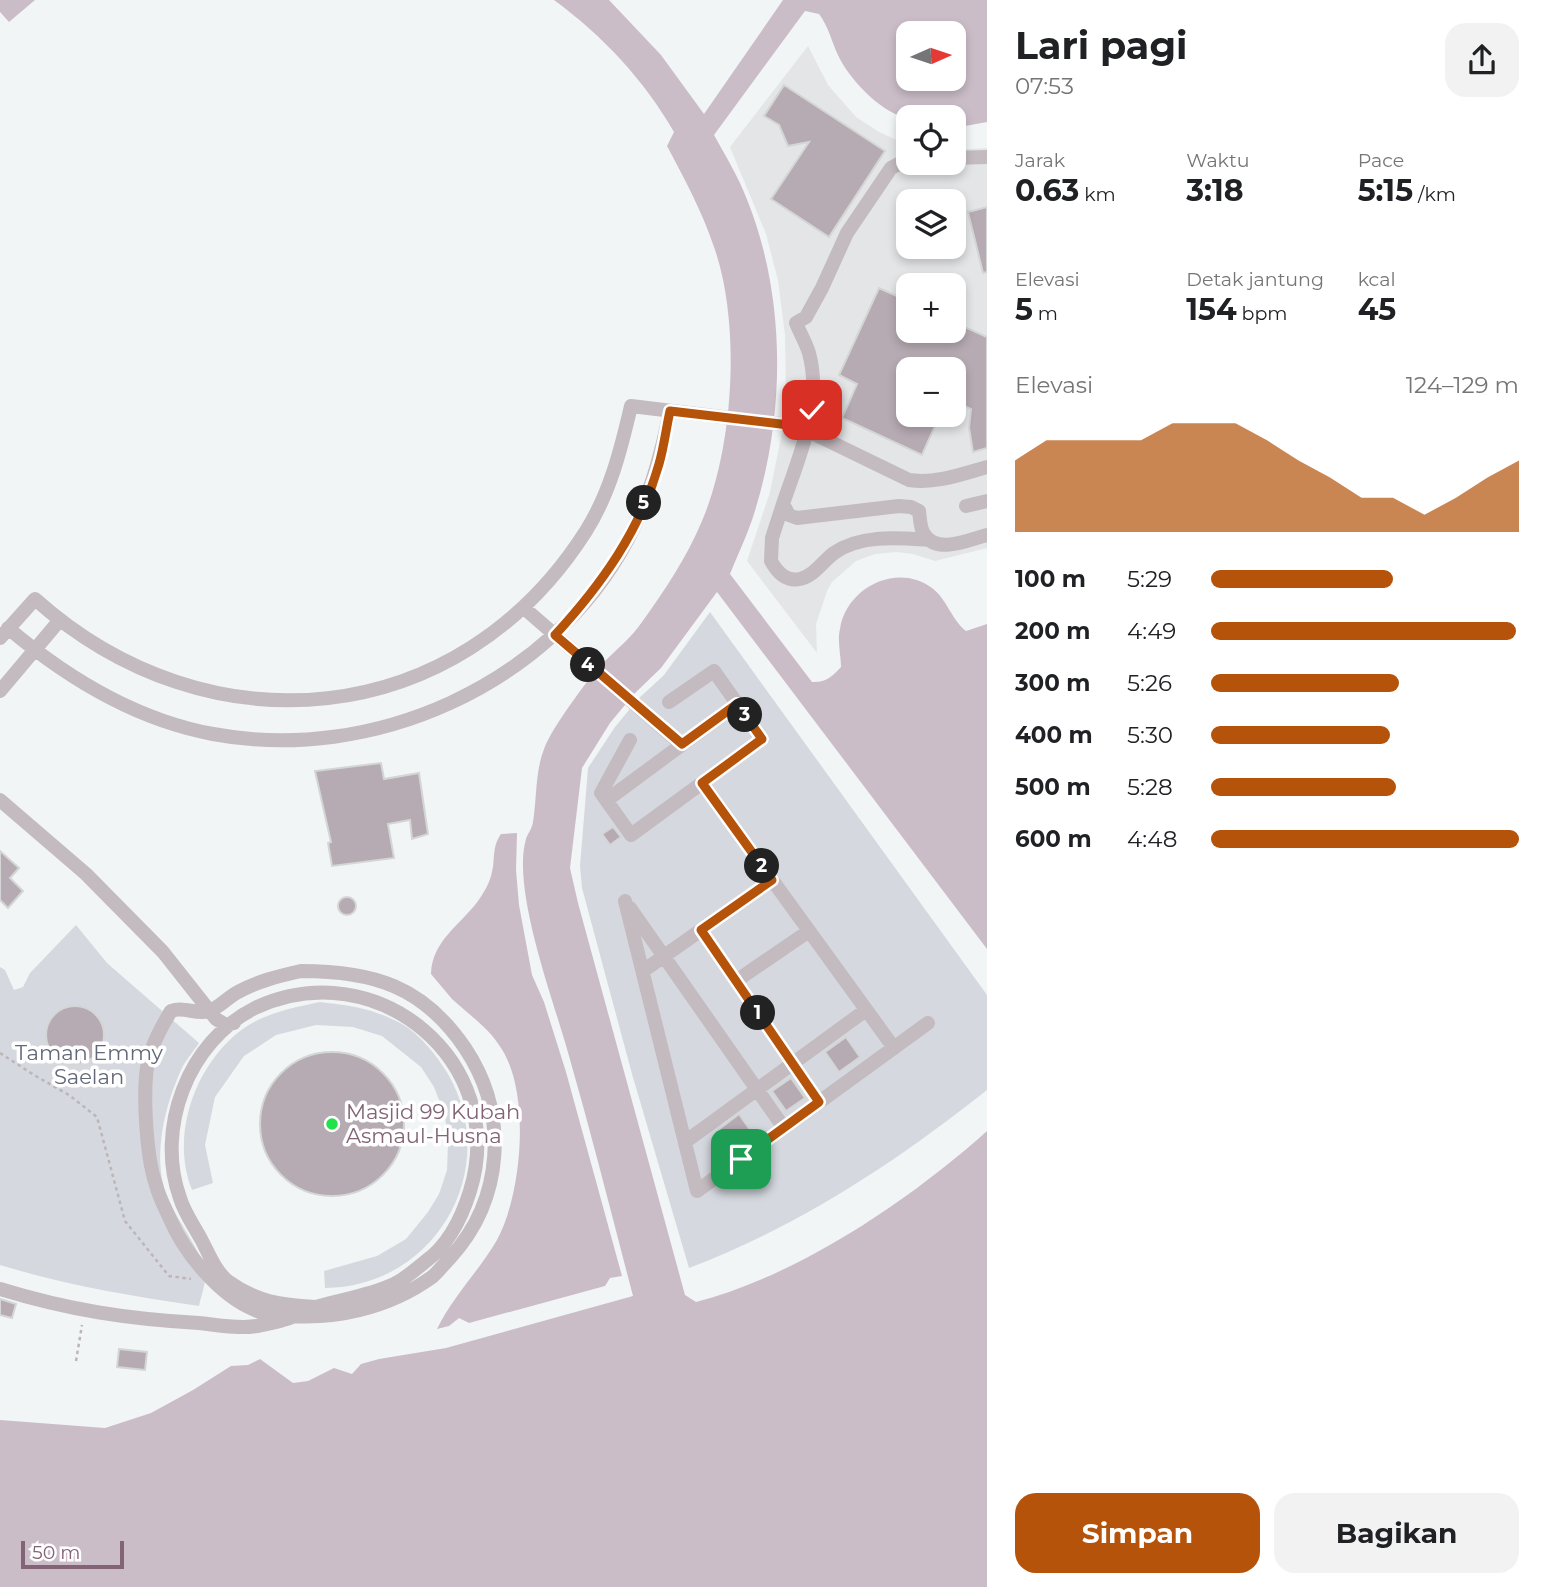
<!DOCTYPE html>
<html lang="id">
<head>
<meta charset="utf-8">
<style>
	body { margin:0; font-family:Montserrat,sans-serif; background:#f2f2f2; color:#202124; height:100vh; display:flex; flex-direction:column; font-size:26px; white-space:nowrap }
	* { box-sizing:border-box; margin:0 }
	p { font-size:23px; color:#757577 }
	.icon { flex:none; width:38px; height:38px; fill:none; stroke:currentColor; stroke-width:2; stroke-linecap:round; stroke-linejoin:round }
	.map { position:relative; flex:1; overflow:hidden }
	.sheet { display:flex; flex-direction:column; background:#fff; width:560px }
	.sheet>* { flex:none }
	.needle { width:46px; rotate:87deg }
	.fabs { position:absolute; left:896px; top:21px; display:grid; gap:14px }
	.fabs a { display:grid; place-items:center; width:70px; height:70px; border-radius:14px; background:#fff; box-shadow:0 4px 10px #0003; font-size:35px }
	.scale { position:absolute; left:21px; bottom:18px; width:103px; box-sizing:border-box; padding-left:7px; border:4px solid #826476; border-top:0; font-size:19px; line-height:24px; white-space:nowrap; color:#826476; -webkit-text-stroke:5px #fff; paint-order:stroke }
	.pin { position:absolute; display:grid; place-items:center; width:60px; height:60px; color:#fff; margin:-30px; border-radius:14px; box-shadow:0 4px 10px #0006 }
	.km { position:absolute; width:35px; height:35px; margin:-18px; border-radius:50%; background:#222; color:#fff; font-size:19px; line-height:35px; text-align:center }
	.round { display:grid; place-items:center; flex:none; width:74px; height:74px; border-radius:21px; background:#f2f2f2 }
	.overview { display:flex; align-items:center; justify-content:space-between; height:119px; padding:0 28px }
	h1 { font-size:38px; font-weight:700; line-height:52px }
	.metrics { display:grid; grid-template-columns:repeat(3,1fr); gap:10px; height:119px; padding:7px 28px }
	.metrics div { display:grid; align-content:center }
	.metrics b { font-size:30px; font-weight:700 }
	.metrics small { font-size:19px; font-weight:400 }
	.metrics p { font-size:19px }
	.chart { height:196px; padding:14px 28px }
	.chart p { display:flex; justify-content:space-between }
	.chart svg { width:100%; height:126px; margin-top:7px; fill:#b45309; opacity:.7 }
	.button { display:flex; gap:14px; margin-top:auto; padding:14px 28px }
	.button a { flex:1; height:80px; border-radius:21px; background:#b45309; color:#fff; font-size:28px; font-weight:700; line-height:80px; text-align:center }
	.button a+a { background:#f2f2f2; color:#202124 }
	ul { padding:0 28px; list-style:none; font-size:23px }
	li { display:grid; grid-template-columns:112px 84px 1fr; align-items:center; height:52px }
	li i { height:18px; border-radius:9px; background:#b45309 }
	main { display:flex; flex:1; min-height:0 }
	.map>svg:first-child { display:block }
	.built { fill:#e4e5e6; fill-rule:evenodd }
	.green { fill:#d5d9df }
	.water { fill:#cbbdc8; fill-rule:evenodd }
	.building { fill:#b7abb3; stroke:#d4d6d6; stroke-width:2 }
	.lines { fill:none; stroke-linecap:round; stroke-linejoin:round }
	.path { stroke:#bcb6b9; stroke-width:2.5; stroke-dasharray:3.5 3.5; stroke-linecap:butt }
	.minor { stroke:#c4bbc0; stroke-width:14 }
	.route-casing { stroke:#fff; stroke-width:14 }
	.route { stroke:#b45309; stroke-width:9 }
	.poi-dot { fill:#23e249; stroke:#fff; stroke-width:2.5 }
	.labels { text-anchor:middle; stroke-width:7; stroke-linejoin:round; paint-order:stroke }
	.park-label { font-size:21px; fill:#636879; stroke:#fff }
	.poi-label { font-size:21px; fill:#826476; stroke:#fff; text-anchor:start }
</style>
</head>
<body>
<main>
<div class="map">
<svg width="987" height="1587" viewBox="0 0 987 1587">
	<rect width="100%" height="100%" fill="#f1f5f5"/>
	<path class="built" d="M808,46L828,85L856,117L879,132L908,145V163H954V150L987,148V548L935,561L913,554L897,552L875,554L856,561L832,582L827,591L816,624L817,653L747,561L770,492L783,428L786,398L785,335L778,280L766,234L730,147ZM908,201H954V247H908ZM908,285H954V331H908ZM908,369H954V415H908Z"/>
	<path class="green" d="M710,612L987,995V1090C895,1163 799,1226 689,1268L632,1074L582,888L580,866L588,768L615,727L638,699L664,675Z
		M76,925L107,963L199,1043C193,1052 185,1061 181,1070C164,1108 152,1157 167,1197C175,1217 205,1256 205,1274C206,1284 201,1296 199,1306C131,1296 65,1285 0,1265V967L5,970L14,990L23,987L30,973Z
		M320,1002C353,1006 372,1008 402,1024C421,1035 437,1056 448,1074C503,1170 435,1287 325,1288L324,1271L377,1256L406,1239L428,1212L439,1194L447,1170L448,1142L445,1116L434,1087L421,1067L382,1036L353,1027L316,1025L276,1035L244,1056L215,1097L205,1145L213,1183L192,1190C170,1135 195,1066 240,1031C264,1013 292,1008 320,1002Z"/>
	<path class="water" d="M0,0H35L9,22L0,12Z
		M554,0H609L661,55L704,114L783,0H987V122L954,128V117C940,117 917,120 906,118C879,111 848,78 837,53C831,39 828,26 819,14L805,11L714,135C725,155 738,176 746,197C787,297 786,418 752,520C746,538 737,556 730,574L812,682C825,683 832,677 841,667C841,655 837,641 840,629C846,588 897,562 932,588C947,599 951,619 966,631L987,624V949L717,592L661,668L634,694L610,723L582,768L570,868L578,903L685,1295L696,1302C797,1276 909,1201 987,1131V1587H0V1420L105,1428L151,1413L193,1390L231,1366L248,1365L260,1359L293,1383L308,1381L334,1368L352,1374L361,1364L379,1359L446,1348L633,1296C612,1216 592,1136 569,1056C555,1004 511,890 526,839C528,833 532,829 533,822C537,798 535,772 544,749C551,729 589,677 604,662C617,649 631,638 642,622C665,590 687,557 702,521C734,446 741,323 714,247C702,211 684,178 667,146L674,132C644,80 603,36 554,0ZM908,33H954V79H908Z
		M517,833L516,870L519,905L532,975L544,1002L566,1072L622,1276L610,1278L605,1286L469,1323L459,1318L449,1326L437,1329C453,1296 479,1271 497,1240C522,1194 531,1093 501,1048C489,1028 469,1015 452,999C445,991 438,982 431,974C432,941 460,925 478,901C483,894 489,884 491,876C496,860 491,848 501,834Z"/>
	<path class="building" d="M784,85L885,151L829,237L771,199L809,142L788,146L779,125L764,116Z
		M987,207V272L983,273L968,212Z
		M879,288L908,301V331H954V322L987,337V448L973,452L969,428L971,409L954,401V369H908V415H940L922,455L842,418L857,384L839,375Z
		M381,763L384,779L419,773L428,834L412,839L410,820L388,824L394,858L332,866L328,843L331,842L315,771Z
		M613,827L621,837L610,845L602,834Z
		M0,851L19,868L10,878L23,891L8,908L0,900Z
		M338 906a9 9 0 1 1 18 0a9 9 0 1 1-18 0Z
		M46 1035a29 29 0 1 1 58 0a29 29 0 1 1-58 0Z
		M846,1037L860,1057L839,1072L825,1052Z
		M260 1124a72 72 0 1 1 144 0a72 72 0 1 1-144 0Z
		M791,1078L805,1098L786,1111L772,1091Z
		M739,1114L753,1134L732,1149L718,1130Z
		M0,1299L16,1304L12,1318L0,1315Z
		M119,1349L147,1352L145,1370L117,1367Z"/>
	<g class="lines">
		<path class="path" d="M0,1053L34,1075L69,1095L97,1117L125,1221L169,1276L191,1279
			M76,1361L82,1325"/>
		<path class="minor" d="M954,158L987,157
			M908,159L891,168L847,233L822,288L806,317L796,323C800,333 806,343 809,353C823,405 799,456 783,504L789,515L797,518L899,506L911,507L919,511C920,518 920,528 924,534C937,555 968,540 987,535
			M783,504L772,538L771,561C777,572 786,582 800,579C814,576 823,561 834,553C861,534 899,538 930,540
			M966,506L987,501
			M524,608L682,745
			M8,628C67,678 137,720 213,734C372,764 550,685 627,541C649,500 661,456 670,411
			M0,638L35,599C208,754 459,731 586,531C610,493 621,449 631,406L789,425L808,431L909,480C936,484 962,474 987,467
			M0,691L59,621
			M630,740L601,793L631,835L762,739L714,671L669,702
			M702,783L894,1048
			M0,800L86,874L163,952L216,1019L226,1025L234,1023
			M607,800L737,704
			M625,901L697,1191L928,1023
			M630,908L784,1128
			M701,930L819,1102
			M301,971C373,971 423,986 465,1048C509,1114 504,1199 450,1258C444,1264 438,1272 432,1277C389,1308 333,1321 281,1315C272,1314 263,1314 255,1310C220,1296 185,1254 170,1219C165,1208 159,1197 156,1185C146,1156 141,1082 150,1054C155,1039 163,1024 171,1011C184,1006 196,1015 209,1011C219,1008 228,997 238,992C258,981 279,976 301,971Z
			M643,971L772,880
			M736,981L809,931
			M685,1142L866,1010
			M0,1289C68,1310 128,1319 199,1323C217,1325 239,1329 257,1326C269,1324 284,1321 295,1316C303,1313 310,1308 319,1306C344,1299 370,1295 394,1284C405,1279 416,1269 426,1261C448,1245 462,1217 470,1191C510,1062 377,951 255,1008C188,1041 155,1129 180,1198C184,1212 194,1226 201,1239C208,1252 216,1273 229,1282C257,1302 281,1305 315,1307"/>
	</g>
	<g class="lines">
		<defs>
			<path id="route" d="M741,1159L819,1102L701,930L772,880L702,783L762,739L737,704L682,744L555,635C601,585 640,531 659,464C664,447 666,429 670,411L789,425L808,431L812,410"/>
		</defs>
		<use href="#route" class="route-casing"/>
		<use href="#route" class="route"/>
	</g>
	<circle class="poi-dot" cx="332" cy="1124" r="7"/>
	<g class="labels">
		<g class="park-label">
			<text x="89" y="1060">Taman Emmy<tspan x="89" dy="24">Saelan</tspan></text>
		</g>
		<g class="poi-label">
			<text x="346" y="1119">Masjid 99 Kubah<tspan x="346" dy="24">Asmaul-Husna</tspan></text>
		</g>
	</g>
</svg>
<div class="fabs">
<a><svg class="needle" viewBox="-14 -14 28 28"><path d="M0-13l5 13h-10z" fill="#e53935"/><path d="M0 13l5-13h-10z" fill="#757577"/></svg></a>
<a><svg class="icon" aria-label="locate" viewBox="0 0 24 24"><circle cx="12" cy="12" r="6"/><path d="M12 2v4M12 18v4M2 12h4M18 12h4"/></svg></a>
<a><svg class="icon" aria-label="layers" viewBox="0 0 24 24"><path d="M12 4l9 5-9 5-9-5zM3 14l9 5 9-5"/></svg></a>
<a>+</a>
<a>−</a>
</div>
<div class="scale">50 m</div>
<div class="pin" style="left:741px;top:1159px;background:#1e9e55"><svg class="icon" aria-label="arrive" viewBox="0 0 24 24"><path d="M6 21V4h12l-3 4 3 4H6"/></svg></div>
<div class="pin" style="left:812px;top:410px;background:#d93025"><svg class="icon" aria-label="check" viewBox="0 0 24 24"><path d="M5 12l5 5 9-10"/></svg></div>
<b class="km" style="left:758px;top:1013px">1</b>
<b class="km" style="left:762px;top:866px">2</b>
<b class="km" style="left:745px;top:715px">3</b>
<b class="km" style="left:588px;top:665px">4</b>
<b class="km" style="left:644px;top:503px">5</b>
</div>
<section class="sheet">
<div class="overview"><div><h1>Lari pagi</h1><p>07:53</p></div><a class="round"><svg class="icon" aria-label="share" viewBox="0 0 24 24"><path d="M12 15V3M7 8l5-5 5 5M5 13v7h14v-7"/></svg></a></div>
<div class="metrics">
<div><p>Jarak</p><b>0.63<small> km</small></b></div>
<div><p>Waktu</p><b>3:18</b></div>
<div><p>Pace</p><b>5:15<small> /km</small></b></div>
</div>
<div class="metrics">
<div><p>Elevasi</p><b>5<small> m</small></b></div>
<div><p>Detak jantung</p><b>154<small> bpm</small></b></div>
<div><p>kcal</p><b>45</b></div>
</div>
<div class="chart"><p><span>Elevasi</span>124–129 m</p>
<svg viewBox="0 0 160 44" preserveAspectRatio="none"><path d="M0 44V19L10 12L20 12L30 12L40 12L50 6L60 6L70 6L80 12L90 19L100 25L110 32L120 32L130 38L140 32L150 25L160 19V44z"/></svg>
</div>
<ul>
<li><b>100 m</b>5:29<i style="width:59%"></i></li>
<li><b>200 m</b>4:49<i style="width:99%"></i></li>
<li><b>300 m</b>5:26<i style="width:61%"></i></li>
<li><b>400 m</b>5:30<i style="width:58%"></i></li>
<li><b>500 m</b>5:28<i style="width:60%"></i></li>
<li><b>600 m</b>4:48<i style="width:100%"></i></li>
</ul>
<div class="button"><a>Simpan</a><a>Bagikan</a></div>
</section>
</main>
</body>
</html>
